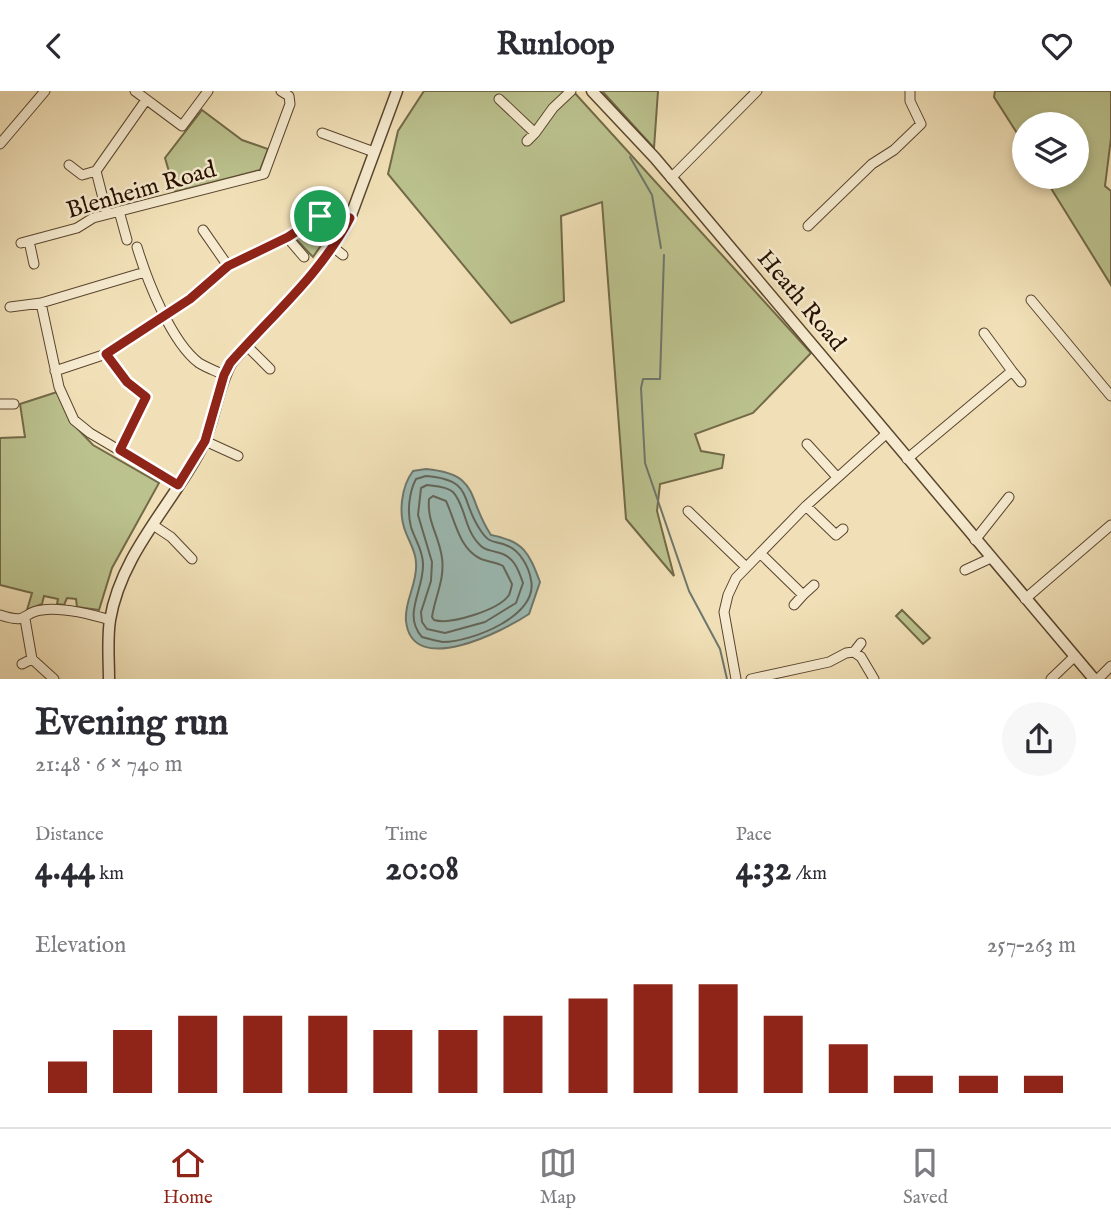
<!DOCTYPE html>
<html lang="en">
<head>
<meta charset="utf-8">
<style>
	body { margin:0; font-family:"IM FELL English",serif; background:#f7f7f7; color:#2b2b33; height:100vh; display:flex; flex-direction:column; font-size:26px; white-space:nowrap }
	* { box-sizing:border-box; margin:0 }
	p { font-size:23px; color:#7c7c81 }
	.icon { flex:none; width:38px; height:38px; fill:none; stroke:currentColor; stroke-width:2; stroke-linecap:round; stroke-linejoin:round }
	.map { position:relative; height:588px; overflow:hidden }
	.drawer { display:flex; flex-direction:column; background:#fff; flex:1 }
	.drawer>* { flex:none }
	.controls { position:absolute; left:1012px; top:21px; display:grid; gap:14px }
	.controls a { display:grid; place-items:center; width:77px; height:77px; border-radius:50%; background:#fff; box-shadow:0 4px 10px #0003; font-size:35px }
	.pin { position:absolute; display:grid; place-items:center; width:60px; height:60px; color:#fff; margin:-30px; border:4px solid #fff; border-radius:50%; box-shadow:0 2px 7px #0007 }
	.round { display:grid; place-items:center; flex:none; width:74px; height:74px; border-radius:37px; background:#f7f7f7 }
	.head { display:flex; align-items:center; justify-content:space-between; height:119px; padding:0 35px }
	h1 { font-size:38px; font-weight:800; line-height:52px }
	.figures { display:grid; grid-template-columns:repeat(3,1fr); gap:10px; height:119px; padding:7px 35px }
	.figures div { display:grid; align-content:center }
	.figures b { font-size:35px; font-weight:800 }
	.figures small { font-size:19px; font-weight:400 }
	.figures p { font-size:19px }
	.chart { height:196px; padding:14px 35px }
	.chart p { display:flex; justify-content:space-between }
	.chart svg { width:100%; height:126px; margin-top:7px; stroke:#8f2418; stroke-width:6 }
	header { display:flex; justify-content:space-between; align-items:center; height:91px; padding:0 35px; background:#fff; font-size:32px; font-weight:800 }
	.tab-bar { display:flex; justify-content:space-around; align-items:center; height:98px; border-top:2px solid #e1e1e2; background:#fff; font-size:19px; color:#7c7c81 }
	.tab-bar a { display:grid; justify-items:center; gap:4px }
	.tab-bar .selected { color:#8f2418 }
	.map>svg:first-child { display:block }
	.green { fill:#bbc28e; stroke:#726a48; stroke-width:2 }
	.water { fill:#9cbbb5; stroke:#6e776d; stroke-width:2 }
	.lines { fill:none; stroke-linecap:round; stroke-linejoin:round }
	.shore { stroke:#62665b; stroke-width:2 }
	.stream { stroke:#6e776d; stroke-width:2 }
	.minor-casing { stroke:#5a452e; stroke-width:11 }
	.tertiary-casing { stroke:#5a452e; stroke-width:13 }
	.minor { stroke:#f6ebd0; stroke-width:9 }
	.tertiary { stroke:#f6ebd0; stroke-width:10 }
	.route-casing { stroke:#fff; stroke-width:14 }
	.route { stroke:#8f2418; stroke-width:9 }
	.labels { text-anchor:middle; stroke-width:5; stroke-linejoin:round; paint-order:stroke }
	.street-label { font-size:24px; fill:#281101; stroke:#f6ebd0 }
</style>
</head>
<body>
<header><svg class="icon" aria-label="back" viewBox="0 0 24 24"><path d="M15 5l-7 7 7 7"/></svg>Runloop<svg class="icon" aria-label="heart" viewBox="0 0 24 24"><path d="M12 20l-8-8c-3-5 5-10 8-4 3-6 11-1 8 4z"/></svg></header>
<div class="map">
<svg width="1111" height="588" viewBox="0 0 1111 588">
	<rect width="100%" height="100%" fill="#f1e0b7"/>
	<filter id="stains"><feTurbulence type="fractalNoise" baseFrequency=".00286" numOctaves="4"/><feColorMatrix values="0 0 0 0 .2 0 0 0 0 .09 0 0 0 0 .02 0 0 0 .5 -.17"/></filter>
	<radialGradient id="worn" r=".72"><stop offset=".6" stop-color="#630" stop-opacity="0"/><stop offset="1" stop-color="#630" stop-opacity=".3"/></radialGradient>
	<path class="green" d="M424,0H573L811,262L753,322L695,343L701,360L724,364L722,377L660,393L657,420L674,485L626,428L602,111L561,125L564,210L511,232L388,83L398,40Z
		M602,0H658L654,57Z
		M995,0H1111V47L1105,95L1111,100V194L1044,86H1076V33H1024V53L994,6Z
		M202,19L242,49L268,58L260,79L175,101L165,67Z
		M330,127L338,130L313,166L295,147L321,130Z
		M57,301L70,330L93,354L159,392L112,477L99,519L77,516L76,508L67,507L64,514L57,513L58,508L44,505L42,513L27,519L32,502L0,494V347L25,346L20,313Z
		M902,519L930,547L923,553L896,525Z"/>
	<path class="water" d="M426,378C481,383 466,407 491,444C524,450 529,462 540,491L529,523C505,539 412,588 406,530C404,510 418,492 416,472C416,461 410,452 406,442C398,423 401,396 413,380Z"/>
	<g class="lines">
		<path class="shore" d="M426,385C475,389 459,409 481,440C490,454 495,449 508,455C520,460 529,476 531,489C539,525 471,551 443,551C436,550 429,548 422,546C402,524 424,499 423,473C423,459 415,449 411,436C407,421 409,401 416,388Z
			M427,394C435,395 446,395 453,401C466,415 464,440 481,455C485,459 490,459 496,461C513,464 518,477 523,492L516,512L485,531L445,542L427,538L422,531L421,521L431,490L432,471L418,424L421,397Z
			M433,405L446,410C455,429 459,458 481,468C489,471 496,471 503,475L512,493C512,494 510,502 509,504C499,519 450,534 434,529L432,526C435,506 445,488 442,467C439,444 427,432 429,408Z"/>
		<path class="stream" d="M630,66L652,104L661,157
			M664,164L660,288H643L641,297L645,372L689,500L720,558L727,588"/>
		<defs>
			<path id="minor" d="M135,0L182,35L208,0
				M499,8L535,42L553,17L571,0
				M322,42L374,61
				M527,50L535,42
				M0,53L45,0
				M69,74L82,84L96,80
				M671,87L757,0
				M119,120L127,149
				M107,123L96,80L146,9
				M808,135L872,73L894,59L921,33L910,10V0
				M203,139L228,175
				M287,146L304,166
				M29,150L34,173
				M21,152L77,137L93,127L264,83L290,13L289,5L281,0
				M137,156C147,189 171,251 199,272C207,277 216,280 224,284
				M333,156L343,164
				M1031,209L1111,305
				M41,212L59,296L74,329L90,342L178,394
				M10,216L41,212L145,181
				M246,254L270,278
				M106,263L127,291L146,306L120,359
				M55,280L106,263L190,208L228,175L287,146L320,125L334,121L350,127
				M1012,280L1021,291
				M0,313H14
				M205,350L238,365
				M807,353L837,386
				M907,368L1012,280L984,242
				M806,415L836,444L843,438
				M688,420L746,476
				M153,434L171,446L192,468
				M975,449L1009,406
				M760,462L803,504L814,494
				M965,479L991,467
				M1025,508L1111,434
				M794,514L803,504
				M0,524C31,534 21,521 42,519C63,516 90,523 110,529
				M854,561L861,552
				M32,568L54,588
				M22,573L32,568L25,528
				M736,588L724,521L728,504L736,487L806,415L886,343
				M751,588L829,571L846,562L854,561L861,566L874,588
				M1051,588L1075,565
				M1098,588L1111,575"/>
			<path id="tertiary" d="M592,0L655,67L1094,588
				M109,588C109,569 107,548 110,529C121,463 171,415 201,358C215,331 216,299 231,272C272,224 320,184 350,127L397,0"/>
		</defs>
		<use href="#minor" class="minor-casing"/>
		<use href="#tertiary" class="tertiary-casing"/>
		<use href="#minor" class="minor"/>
		<use href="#tertiary" class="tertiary"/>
	</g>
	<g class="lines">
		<defs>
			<path id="route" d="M334,121L350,127C320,184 272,224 230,272L224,284L205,350L178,394L120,359L146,306L127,291L106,263L190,208L228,175L288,146L320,125Z"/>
		</defs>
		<use href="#route" class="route-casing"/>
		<use href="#route" class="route"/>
	</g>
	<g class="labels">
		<g class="street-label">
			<text transform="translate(141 98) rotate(-16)" y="8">Blenheim Road</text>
			<text transform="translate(802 209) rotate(50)" y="8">Heath Road</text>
		</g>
	</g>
	<rect width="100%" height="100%" filter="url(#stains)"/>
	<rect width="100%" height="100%" fill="url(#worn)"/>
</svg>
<div class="controls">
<a><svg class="icon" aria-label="layers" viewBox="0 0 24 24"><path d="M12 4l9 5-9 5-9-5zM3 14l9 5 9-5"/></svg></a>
</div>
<div class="pin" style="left:320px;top:125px;background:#1e9e55"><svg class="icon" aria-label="arrive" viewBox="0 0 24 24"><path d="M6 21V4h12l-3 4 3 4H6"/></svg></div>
</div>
<section class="drawer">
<div class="head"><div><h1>Evening run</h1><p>21:48 · 6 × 740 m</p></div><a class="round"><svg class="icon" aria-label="share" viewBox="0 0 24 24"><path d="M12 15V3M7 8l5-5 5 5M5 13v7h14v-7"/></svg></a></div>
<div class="figures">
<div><p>Distance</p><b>4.44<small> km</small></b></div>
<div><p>Time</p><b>20:08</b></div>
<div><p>Pace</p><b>4:32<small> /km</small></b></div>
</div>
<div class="chart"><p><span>Elevation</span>257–263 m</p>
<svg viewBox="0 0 160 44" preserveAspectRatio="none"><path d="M5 44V33M15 44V22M25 44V17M35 44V17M45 44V17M55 44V22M65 44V22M75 44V17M85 44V11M95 44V6M105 44V6M115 44V17M125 44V27M135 44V38M145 44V38M155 44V38"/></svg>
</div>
</section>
<nav class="tab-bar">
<a class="selected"><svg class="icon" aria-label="home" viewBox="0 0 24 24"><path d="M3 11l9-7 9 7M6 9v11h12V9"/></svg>Home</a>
<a><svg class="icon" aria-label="map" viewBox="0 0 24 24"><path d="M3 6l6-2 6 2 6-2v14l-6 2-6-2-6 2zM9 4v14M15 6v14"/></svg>Map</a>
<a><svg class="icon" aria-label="saved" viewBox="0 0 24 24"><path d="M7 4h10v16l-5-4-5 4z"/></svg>Saved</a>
</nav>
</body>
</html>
